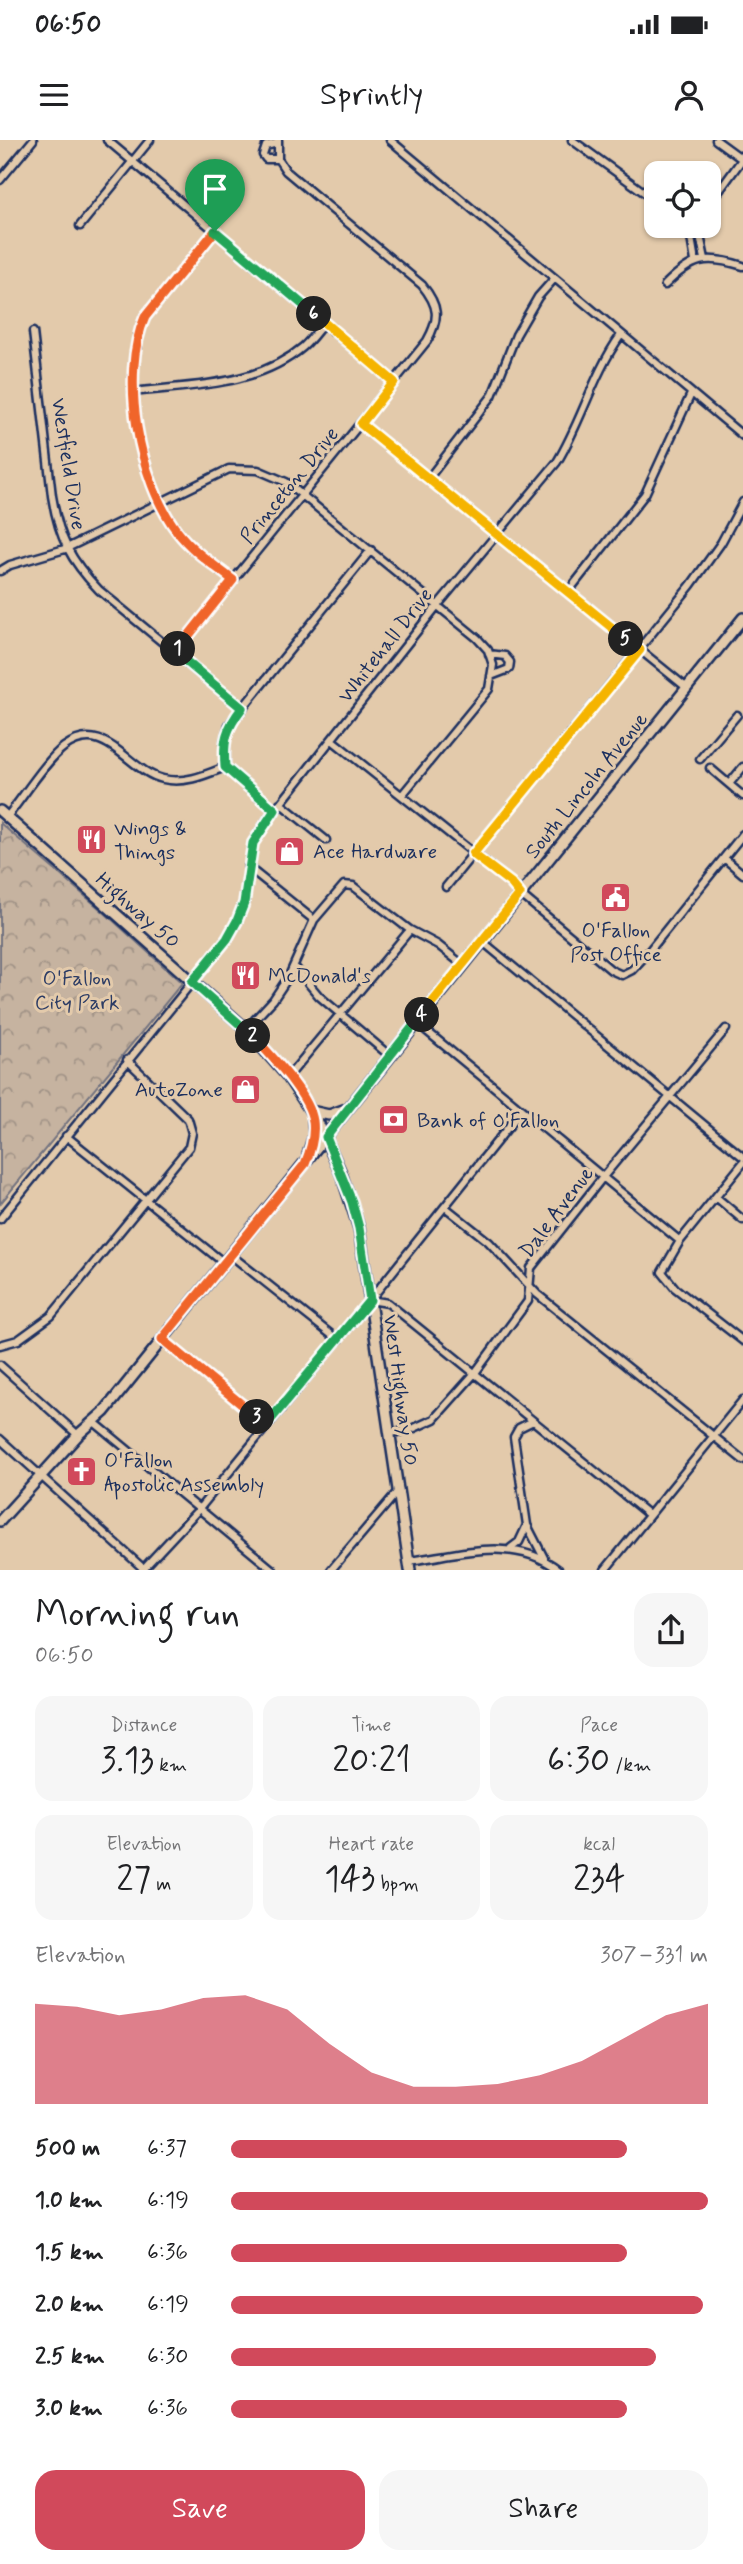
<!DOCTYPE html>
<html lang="en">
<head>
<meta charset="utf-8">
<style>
	body { margin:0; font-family:Mynerve,sans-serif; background:#f6f6f6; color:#202124; height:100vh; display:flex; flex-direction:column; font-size:26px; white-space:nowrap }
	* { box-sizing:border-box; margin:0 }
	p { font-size:23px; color:#757577 }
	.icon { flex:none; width:38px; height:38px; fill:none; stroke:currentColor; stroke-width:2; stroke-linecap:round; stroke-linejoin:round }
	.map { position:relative; height:1430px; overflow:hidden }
	.panel { display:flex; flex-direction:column; background:#fff; flex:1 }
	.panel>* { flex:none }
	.fabs { position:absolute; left:644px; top:21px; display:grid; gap:14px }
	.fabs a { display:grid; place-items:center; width:77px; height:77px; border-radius:14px; background:#fff; box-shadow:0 2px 5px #0004; font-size:35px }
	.pin { position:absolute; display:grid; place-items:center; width:60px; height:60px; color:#fff; margin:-72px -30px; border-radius:50% 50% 50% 0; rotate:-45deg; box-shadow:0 0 7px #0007 }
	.pin .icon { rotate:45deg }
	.km { position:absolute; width:35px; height:35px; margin:-18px; border-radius:50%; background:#222; color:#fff; font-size:19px; line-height:35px; text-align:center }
	.round { display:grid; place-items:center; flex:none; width:74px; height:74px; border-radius:21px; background:#f6f6f6 }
	.overview { display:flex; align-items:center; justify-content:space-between; height:119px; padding:0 35px }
	h1 { font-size:38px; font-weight:600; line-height:52px }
	.metrics { display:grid; grid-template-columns:repeat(3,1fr); gap:10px; height:119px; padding:7px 35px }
	.metrics div { display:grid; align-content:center; border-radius:18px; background:#f6f6f6; text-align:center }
	.metrics b { font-size:35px; font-weight:600 }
	.metrics small { font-size:19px; font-weight:400 }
	.metrics p { font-size:19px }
	.chart { height:196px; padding:14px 35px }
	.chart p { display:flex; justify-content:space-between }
	.chart svg { width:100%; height:126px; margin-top:7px; fill:#d1495b; opacity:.7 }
	.cta { display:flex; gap:14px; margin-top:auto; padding:14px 35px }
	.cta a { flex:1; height:80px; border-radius:21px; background:#d1495b; color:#fff; font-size:28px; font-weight:600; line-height:80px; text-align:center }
	.cta a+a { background:#f6f6f6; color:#202124 }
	ul { padding:0 35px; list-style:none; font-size:23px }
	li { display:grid; grid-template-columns:112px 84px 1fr; align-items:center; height:52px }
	li i { height:18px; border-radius:9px; background:#d1495b }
	.status { display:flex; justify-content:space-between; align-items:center; height:49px; padding:0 35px; background:#fff; direction:ltr }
	.status svg { height:19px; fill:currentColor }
	header { display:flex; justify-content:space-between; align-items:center; height:91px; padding:0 35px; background:#fff; font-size:32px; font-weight:600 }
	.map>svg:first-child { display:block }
	.park { fill:url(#park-crowns); stroke:#70717f; stroke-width:2 }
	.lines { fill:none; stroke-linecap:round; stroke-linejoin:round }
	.street-casing { stroke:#1b2f5e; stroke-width:11 }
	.secondary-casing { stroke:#1b2f5e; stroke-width:14 }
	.street { stroke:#e3caab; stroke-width:6 }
	.secondary { stroke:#e3caab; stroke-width:9 }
	.split-1-casing { stroke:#fff; stroke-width:14 }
	.split-2-casing { stroke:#fff; stroke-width:14 }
	.split-3-casing { stroke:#fff; stroke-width:14 }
	.split-4-casing { stroke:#fff; stroke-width:14 }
	.split-5-casing { stroke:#fff; stroke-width:14 }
	.split-6-casing { stroke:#fff; stroke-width:14 }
	.split-7-casing { stroke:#fff; stroke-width:14 }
	.split-1 { stroke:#f0652b; stroke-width:9 }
	.split-2 { stroke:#22a559; stroke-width:9 }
	.split-3 { stroke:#f0652b; stroke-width:9 }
	.split-4 { stroke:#22a559; stroke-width:9 }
	.split-5 { stroke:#f5b400; stroke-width:9 }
	.split-6 { stroke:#f5b400; stroke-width:9 }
	.split-7 { stroke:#22a559; stroke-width:9 }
	.labels { text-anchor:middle; stroke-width:6; stroke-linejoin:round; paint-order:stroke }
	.street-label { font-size:21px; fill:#1b2f5e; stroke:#e3caab }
	.poi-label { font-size:21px; fill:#1b2f5e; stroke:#e3caab; text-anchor:start }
	.park-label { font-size:21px; fill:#2c3c65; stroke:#e3caab }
</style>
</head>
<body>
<div class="status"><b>06:50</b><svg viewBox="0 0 49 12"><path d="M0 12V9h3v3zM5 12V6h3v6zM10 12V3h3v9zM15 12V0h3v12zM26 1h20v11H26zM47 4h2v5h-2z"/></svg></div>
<header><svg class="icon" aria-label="menu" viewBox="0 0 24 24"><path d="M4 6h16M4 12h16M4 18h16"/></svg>Sprintly<svg class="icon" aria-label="person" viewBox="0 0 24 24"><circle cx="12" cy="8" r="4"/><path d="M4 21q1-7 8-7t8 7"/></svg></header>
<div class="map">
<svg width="743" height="1430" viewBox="0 0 743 1430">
	<defs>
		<pattern id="park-crowns" width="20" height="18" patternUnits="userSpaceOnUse" patternTransform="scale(1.75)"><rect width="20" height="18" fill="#c6b3a0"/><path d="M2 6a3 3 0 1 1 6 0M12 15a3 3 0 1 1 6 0" fill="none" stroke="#a09286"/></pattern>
	</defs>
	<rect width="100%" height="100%" fill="#e3caab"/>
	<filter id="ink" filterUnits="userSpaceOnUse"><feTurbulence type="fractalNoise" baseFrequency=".0143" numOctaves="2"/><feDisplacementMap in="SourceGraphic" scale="14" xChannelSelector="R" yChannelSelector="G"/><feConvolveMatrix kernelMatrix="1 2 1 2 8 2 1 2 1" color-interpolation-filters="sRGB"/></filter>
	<g filter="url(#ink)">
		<path class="park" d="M0,683L106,774L182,843L0,1064Z"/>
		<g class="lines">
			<defs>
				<path id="street" d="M107,0L394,242
					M390,0L743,296
					M572,0L656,61
					M716,0L742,19
					M277,3L266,6L263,15L266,19H278
					M0,40L33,0
					M709,65L743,18
					M80,86L150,0
					M689,86L695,121
					M698,86L705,119
					M215,91L145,177C119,234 139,342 177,391C192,411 214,425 233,440
					M665,145C692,118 706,114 743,126
					M33,192L52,356C59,398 70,420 99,450L242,568
					M133,252C190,245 256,247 303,207C311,200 317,191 324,183
					M361,284L687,548
					M428,339L492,256L516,195L538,157L554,139
					M0,431L10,425L65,409L229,329L258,330L286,342L477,498L488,510L493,525L489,549L402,655
					M568,452L645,354L691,254
					M175,512L427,201C440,178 439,166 422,145L286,31L278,19V0
					M489,514L505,516L510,522L509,529L491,536
					M332,600L511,743L520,754L611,830L622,835L632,830L646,815L743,694
					M700,619L737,575
					M225,627V600L229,585L371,410
					M225,627L275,670
					M710,628L743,656
					M729,644L743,627
					M280,663L326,700
					M6,678C21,660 47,619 64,607C106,577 127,631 163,639C185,644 205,635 225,627
					M724,718L743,734
					M248,727L314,780
					M446,747L691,445L721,403L743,362
					M482,801L743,1017
					M294,826L319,856L390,916
					M417,883L680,1101
					M246,889L273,860L289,836L314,780L344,745L353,746L410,790L438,805L463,825
					M288,937L410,790
					M66,996L224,1123
					M743,1023L680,1101L662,1132L675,1148L743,1201
					M716,1057L743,1080
					M445,1067L489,1102L537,1154L743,1320
					M0,1079L227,799L237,781L244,763L253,703L266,682L437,466L557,322C582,281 593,234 621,195
					M232,1116L338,1200
					M370,1160L388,1163L649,1375
					M162,1199L267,1285
					M0,1205L18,1200L51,1176L189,1007L192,993L188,979L127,920
					M0,1225L78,1295
					M533,1281L519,1288L514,1297L527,1385L544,1418
					M94,1282L273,1430
					M390,1293L410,1290L434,1279L475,1233L528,1161L531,1128L603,1037L726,889
					M0,1299L145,1430
					M511,1408L519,1402L527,1385
					M409,1421C460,1414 515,1395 559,1430
					M142,1430L199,1369L370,1160L522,970
					M331,1430L398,1351
					M605,1430L743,1260"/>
				<path id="secondary" d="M0,671L246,889L288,937L318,982L341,1033L359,1088L410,1430
					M311,971L329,975L346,969
					M308,1015L314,995L313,978
					M0,1381L78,1295L104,1272L743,478"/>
			</defs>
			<use href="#street" class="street-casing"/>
			<use href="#secondary" class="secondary-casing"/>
			<use href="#street" class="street"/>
			<use href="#secondary" class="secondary"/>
		</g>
	</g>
	<g class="lines" filter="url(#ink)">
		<defs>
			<path id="split-1" d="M178,509L233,440C214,425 192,411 177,391C139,342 119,235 145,177L215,91"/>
			<path id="split-2" d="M178,509L175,512L242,568C226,589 223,600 225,627L275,670L253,703L244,763L237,781L227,799L192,842L253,896"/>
			<path id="split-3" d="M253,896C271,916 309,954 313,981C315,996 311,1010 305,1024L162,1199L257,1277"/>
			<path id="split-4" d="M257,1277L267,1284L370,1160L359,1088L352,1062L326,997L422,875"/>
			<path id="split-5" d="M422,875L520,754L511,743L473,714L640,510L626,499"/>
			<path id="split-6" d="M314,174L394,242L361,284L626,499"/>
			<path id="split-7" d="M215,91L314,174"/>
		</defs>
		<use href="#split-1" class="split-1-casing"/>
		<use href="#split-2" class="split-2-casing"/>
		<use href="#split-3" class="split-3-casing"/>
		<use href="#split-4" class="split-4-casing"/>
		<use href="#split-5" class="split-5-casing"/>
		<use href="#split-6" class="split-6-casing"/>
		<use href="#split-7" class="split-7-casing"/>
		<use href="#split-1" class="split-1"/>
		<use href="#split-2" class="split-2"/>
		<use href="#split-3" class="split-3"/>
		<use href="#split-4" class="split-4"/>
		<use href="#split-5" class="split-5"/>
		<use href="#split-6" class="split-6"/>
		<use href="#split-7" class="split-7"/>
	</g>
	<defs>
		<symbol id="restaurant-square" viewBox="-11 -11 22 22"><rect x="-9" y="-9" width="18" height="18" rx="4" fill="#d1495b" stroke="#e3caab"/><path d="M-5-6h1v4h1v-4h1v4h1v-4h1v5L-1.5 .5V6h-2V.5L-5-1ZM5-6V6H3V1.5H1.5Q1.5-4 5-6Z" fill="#fff"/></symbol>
		<symbol id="shop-square" viewBox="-11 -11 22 22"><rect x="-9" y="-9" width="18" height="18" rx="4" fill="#d1495b" stroke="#e3caab"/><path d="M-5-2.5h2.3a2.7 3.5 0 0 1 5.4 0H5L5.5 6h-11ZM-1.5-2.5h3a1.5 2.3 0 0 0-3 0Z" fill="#fff"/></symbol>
		<symbol id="civic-square" viewBox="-11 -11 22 22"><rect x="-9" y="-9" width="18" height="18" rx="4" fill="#d1495b" stroke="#e3caab"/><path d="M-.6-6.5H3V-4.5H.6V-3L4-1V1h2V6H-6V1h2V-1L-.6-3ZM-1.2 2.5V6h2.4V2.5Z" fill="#fff"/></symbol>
		<symbol id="bank-square" viewBox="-11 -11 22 22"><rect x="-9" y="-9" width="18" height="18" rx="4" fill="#d1495b" stroke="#e3caab"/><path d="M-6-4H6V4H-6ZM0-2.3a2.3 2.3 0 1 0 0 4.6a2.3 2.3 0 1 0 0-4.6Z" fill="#fff"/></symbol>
		<symbol id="church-square" viewBox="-11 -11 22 22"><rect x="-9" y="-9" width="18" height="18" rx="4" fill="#d1495b" stroke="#e3caab"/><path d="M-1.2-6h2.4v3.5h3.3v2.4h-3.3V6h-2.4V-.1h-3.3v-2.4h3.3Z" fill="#fff"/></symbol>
	</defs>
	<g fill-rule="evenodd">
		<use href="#restaurant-square" x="74" y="682" width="35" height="35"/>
		<use href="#shop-square" x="272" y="694" width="35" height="35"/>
		<use href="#civic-square" x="598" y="740" width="35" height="35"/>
		<use href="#restaurant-square" x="228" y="818" width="35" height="35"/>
		<use href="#shop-square" x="228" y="932" width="35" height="35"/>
		<use href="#bank-square" x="376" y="962" width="35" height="35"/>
		<use href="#church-square" x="64" y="1314" width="35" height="35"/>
	</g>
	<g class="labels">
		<g class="street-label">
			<text transform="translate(69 324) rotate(81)" y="7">Westfield Drive</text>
			<text transform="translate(289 345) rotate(-51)" y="7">Princeton Drive</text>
			<text transform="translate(385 505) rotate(-52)" y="7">Whitehall Drive</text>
			<text transform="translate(586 645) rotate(-51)" y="7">South Lincoln Avenue</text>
			<text transform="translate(138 770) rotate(41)" y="7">Highway 50</text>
			<text transform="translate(556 1072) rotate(-53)" y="7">Dale Avenue</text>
			<text transform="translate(401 1250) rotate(82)" y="7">West Highway 50</text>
		</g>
		<g class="poi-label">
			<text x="114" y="695">Wings &amp;<tspan x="114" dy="24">Things</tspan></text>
			<text x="313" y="718">Ace Hardware</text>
			<text x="616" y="797" text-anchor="middle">O'Fallon<tspan x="616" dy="24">Post Office</tspan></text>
			<text x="268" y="842">McDonald's</text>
			<text x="223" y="956" text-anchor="end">AutoZone</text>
			<text x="417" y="987">Bank of O'Fallon</text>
			<text x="104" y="1327">O'Fallon<tspan x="104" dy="24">Apostolic Assembly</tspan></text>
		</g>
		<g class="park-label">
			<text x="77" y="845">O'Fallon<tspan x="77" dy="24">City Park</tspan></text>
		</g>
	</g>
</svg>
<div class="fabs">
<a><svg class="icon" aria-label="locate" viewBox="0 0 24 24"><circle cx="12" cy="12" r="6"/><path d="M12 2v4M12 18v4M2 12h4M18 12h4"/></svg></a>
</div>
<div class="pin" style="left:215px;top:91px;background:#1e9e55"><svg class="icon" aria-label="arrive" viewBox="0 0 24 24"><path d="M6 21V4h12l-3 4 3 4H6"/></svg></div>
<b class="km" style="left:178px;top:509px">1</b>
<b class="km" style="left:253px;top:896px">2</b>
<b class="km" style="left:257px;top:1277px">3</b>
<b class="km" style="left:422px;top:875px">4</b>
<b class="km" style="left:626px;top:499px">5</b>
<b class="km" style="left:314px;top:174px">6</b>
</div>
<section class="panel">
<div class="overview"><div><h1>Morning run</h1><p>06:50</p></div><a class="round"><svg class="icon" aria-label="share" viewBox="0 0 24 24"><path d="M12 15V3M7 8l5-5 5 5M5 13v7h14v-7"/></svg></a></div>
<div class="metrics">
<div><p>Distance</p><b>3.13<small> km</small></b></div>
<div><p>Time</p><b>20:21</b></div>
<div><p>Pace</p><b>6:30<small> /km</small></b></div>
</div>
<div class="metrics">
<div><p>Elevation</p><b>27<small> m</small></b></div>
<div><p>Heart rate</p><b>143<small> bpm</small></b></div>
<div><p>kcal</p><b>234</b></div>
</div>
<div class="chart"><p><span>Elevation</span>307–331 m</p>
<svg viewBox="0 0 160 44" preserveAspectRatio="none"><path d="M0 44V9L10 10L20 13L30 11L40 7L50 6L60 11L70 23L80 33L90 38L100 38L110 37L120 34L130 29L140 21L150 13L160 9V44z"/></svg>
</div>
<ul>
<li><b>500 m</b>6:37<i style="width:83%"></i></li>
<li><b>1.0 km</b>6:19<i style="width:100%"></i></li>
<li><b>1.5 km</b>6:36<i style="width:83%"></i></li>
<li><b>2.0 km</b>6:19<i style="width:99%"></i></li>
<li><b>2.5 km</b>6:30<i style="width:89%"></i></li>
<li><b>3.0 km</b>6:36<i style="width:83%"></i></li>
</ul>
<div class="cta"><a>Save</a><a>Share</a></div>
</section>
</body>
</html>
